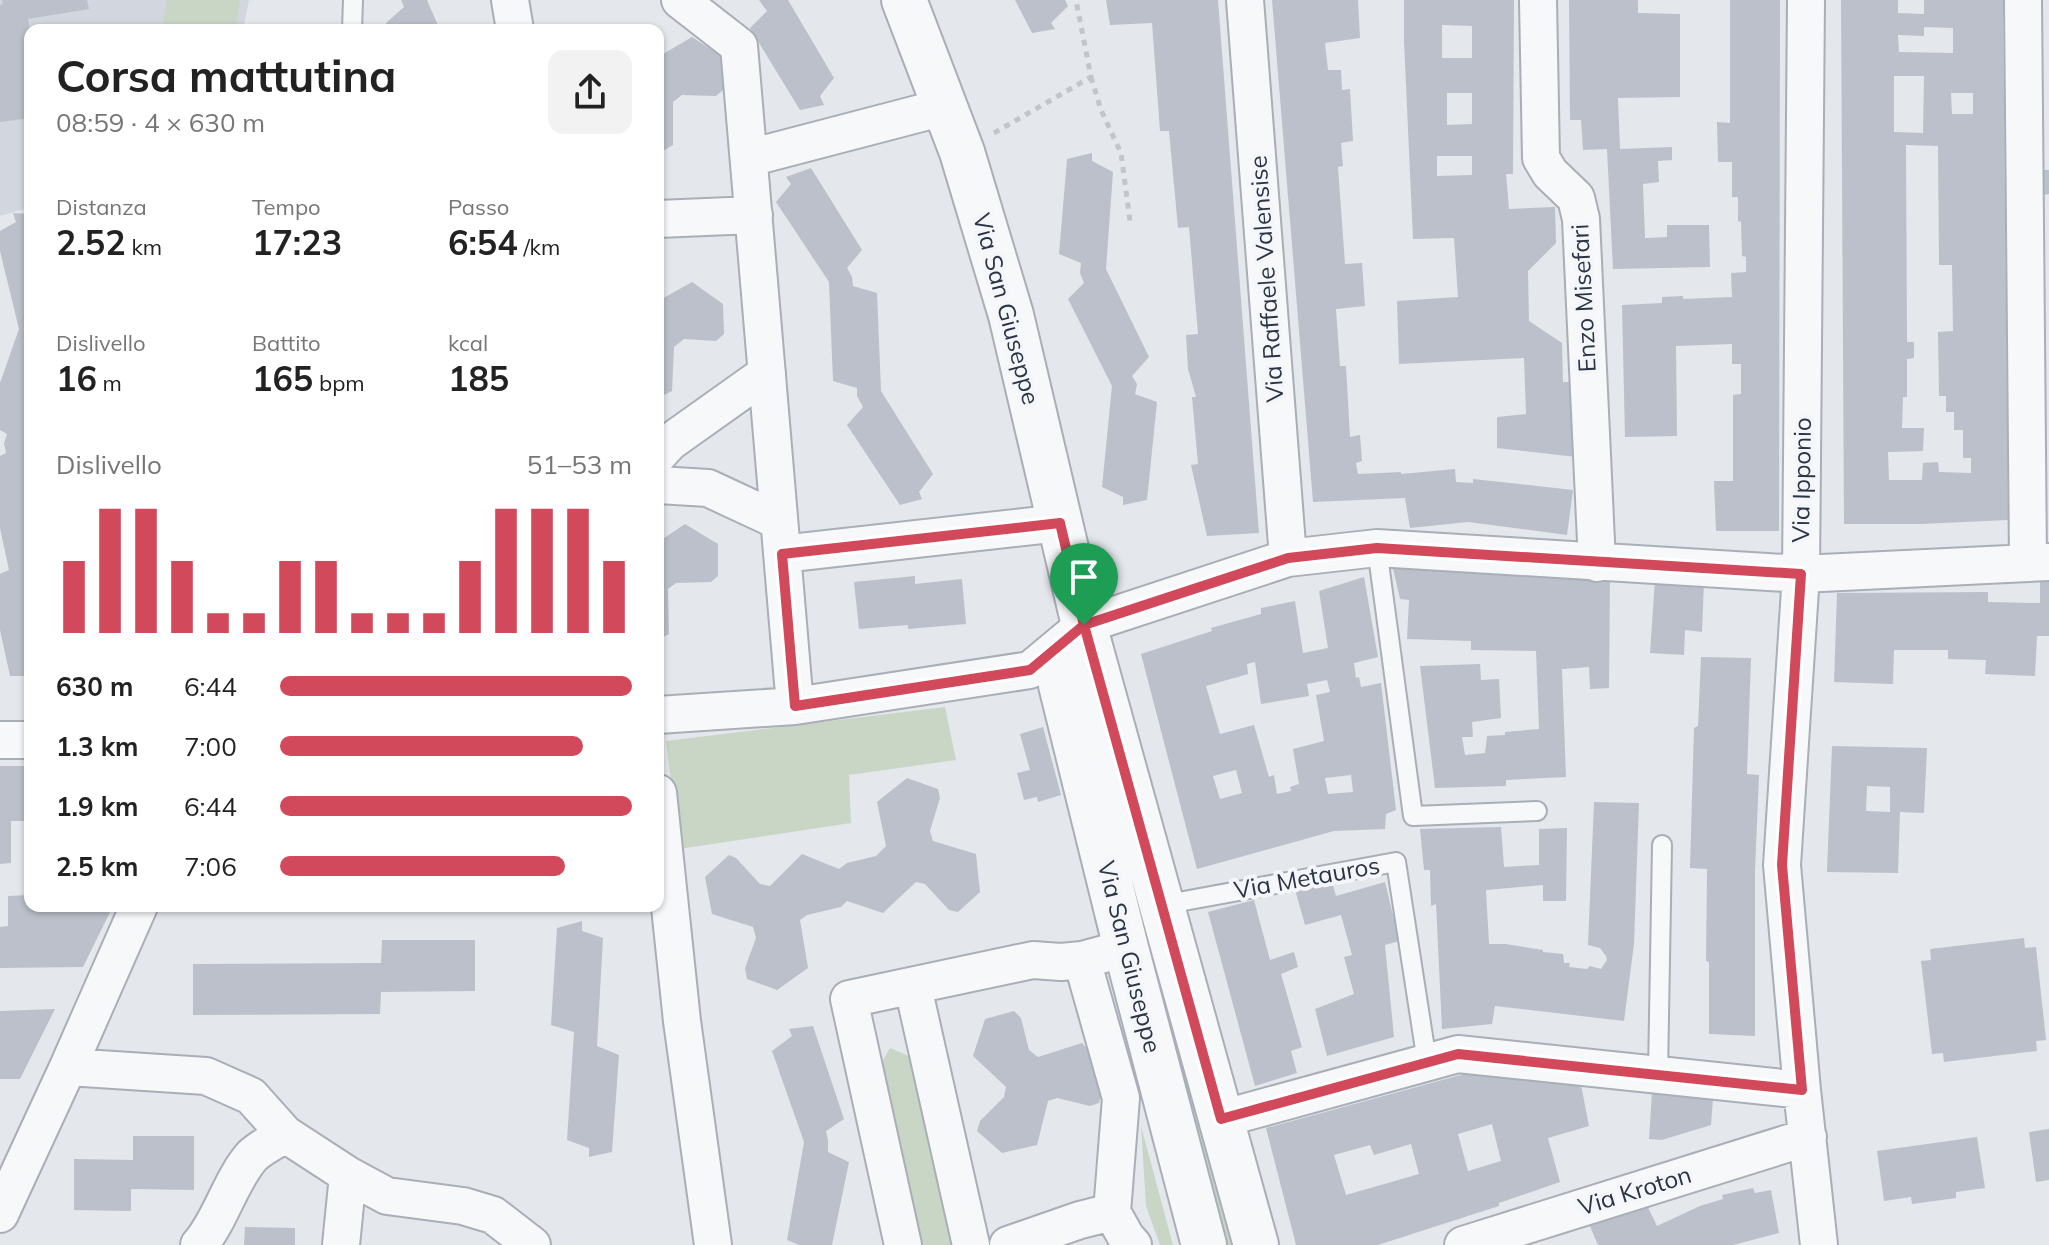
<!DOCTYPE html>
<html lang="it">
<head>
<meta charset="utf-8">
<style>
	body { margin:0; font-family:Mulish,sans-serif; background:#f2f2f2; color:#222; height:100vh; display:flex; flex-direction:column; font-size:30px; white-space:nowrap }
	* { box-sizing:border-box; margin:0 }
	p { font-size:26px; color:#767676 }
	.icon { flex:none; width:44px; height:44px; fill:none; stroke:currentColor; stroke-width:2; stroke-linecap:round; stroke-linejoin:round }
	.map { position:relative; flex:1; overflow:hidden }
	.side { position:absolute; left:24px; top:24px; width:640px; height:888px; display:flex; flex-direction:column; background:#fff; border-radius:16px; box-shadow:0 2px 6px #0004 }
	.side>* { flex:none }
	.pin { position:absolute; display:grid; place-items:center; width:68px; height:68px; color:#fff; margin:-82px -34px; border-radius:50% 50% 50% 0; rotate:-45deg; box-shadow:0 0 8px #0007 }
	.pin .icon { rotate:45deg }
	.round { display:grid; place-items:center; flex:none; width:84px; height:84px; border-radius:16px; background:#f2f2f2 }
	.overview { display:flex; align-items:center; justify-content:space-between; height:136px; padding:0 32px }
	h1 { font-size:44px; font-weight:700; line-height:60px }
	.stats { display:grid; grid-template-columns:repeat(3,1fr); gap:12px; height:136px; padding:8px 32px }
	.stats div { display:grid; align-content:center }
	.stats b { font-size:34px; font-weight:700 }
	.stats small { font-size:22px; font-weight:400 }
	.stats p { font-size:22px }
	.chart { height:224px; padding:16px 32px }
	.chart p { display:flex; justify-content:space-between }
	.chart svg { width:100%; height:144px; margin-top:8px; stroke:#d1495b; stroke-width:6 }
	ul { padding:0 32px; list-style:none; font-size:26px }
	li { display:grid; grid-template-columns:128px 96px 1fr; align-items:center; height:60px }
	li i { height:20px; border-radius:10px; background:#d1495b }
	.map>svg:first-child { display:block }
	.built { fill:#d2d6de }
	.green { fill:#c9d6c5 }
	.building { fill:#bbc0ca; fill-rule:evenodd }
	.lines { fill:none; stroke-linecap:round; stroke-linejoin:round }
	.service-casing { stroke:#a9aeb7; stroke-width:22 }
	.minor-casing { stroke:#a9aeb7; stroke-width:40 }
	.tertiary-casing { stroke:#a9aeb7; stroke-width:48 }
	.path { stroke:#c2c5cb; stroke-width:5; stroke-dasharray:6 6; stroke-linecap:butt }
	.service { stroke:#f7f8fa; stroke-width:18 }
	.minor { stroke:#f7f8fa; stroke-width:36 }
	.tertiary { stroke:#f7f8fa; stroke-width:44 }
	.route-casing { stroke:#fff; stroke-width:16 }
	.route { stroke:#d1495b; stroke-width:10 }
	.labels { text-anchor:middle; stroke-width:8; stroke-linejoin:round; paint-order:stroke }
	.street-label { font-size:24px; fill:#2b3445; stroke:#f4f6f9 }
</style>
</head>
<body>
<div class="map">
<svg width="2049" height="1245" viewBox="0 0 2049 1245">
	<rect width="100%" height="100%" fill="#e4e7ec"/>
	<path class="built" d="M0,0H249L243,30H30V207L0,216Z"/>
	<path class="green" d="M167,0H240L235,30H162Z
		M945,707L956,760L849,775L851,823L679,849L666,741Z
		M890,1048L911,1057L953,1245H916L883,1075V1060Z
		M1193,1091L1232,1245H1220L1181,1092Z
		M1141,1126L1173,1245H1160L1146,1206Z"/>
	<path class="building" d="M2,0H87L89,9L28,19L30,31V118L0,122V5L3,4Z
		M401,0H427L440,30H389L386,23L404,7Z
		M759,0H788L834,78L820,96L824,105L800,110L750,28L767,11Z
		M1015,0H1065L1068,6L1051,23L1055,29L1032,33Z
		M1106,0H1218L1259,533L1207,536L1191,465L1198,464L1192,397H1196L1188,369L1186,335L1198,334L1189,227L1178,228L1169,131H1160L1152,23L1110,25Z
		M1272,0H1358L1360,38L1325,43L1328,70H1341L1342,90L1350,89L1353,141L1341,143L1343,166L1338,167L1345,264L1362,263L1365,306L1336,309L1340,366H1346L1350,437L1360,435L1362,461L1356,463L1358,474L1401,472V474L1455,469L1456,482L1473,483V479L1573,490L1567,535L1468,522L1410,528L1405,498L1313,502Z
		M1404,0H1514L1513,174H1506L1509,209L1555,207L1556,243L1528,271L1529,321L1562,343L1563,382H1573L1576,457L1497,448V417L1526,414L1524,358L1399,364L1397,301L1458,297L1454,238L1413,239L1404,41ZM1442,25L1472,26V58H1442ZM1447,93H1472V124L1447,125ZM1437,156H1472V175L1437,176Z
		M1569,0H1638V13L1680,14V97L1618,98L1620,149L1672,147V160L1658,161L1659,182L1643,184L1645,238L1667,237V225H1709L1710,267L1613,269L1607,149L1583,150L1581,120H1570Z
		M1730,0H1780L1779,531H1716L1714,481H1733V395L1741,394V364H1732V344L1676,346L1677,436L1625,437L1622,305L1662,303V297L1683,296V299L1732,297L1731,273L1746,272V257L1742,256L1741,221L1738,222V197H1732V162H1718L1717,122L1730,123Z
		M1841,0H1898V13L1924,14V0H2003L2008,520L1921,524H1844ZM1924,27L1953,28V53L1899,52L1898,35L1924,36ZM1894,76H1924L1923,133L1894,132ZM1951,93H1973V114H1952ZM1906,145L1938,146L1939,265H1952L1953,331L1938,332L1939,396H1946V412H1954V430H1963V458H1971V473L1939,472L1938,462L1923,463L1922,480H1889L1888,452L1923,451L1924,428H1902L1903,397H1907V359L1914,358V342H1907Z
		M692,37L723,57V90L716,96L682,95L673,102V145L658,154V57Z
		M1092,153V161L1113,172L1106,269L1149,357L1132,376L1137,384L1135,394L1157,402L1147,500L1123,505V497L1102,487L1112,386L1068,299L1084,283L1080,273L1081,263L1059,254L1067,159Z
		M811,168L862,250L847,268L852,277L853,286L877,293L881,391L933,474L919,492L922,499L900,505L847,425L863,407L857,396V388L833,381L829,282L776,202L791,184L786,177Z
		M2042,170H2049V194L2042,195Z
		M13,213L30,214V551L28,552L30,559V676H10L0,630V574L9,570L0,528V456L6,453L4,443L7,434L0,430V383L19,329L0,251V231L16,222Z
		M692,282L723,304L724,334L716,341L684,339L674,347L672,391L658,398V301Z
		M685,524L718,544V576L711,582L676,583L668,589L669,634L658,640V542Z
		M1392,564L1610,575L1609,688L1590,689L1589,667L1562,669L1566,777L1506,780V786L1435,788L1420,666L1480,664L1481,680L1499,679L1501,718L1472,722L1473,737H1462L1465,755L1485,753L1487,736L1505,735V732L1539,729L1536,651L1471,650V641L1407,639L1409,600L1400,599Z
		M915,576V584L962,579L966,624L908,629V625L859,629L854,582Z
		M1364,577L1378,657L1354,663L1356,678L1359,677L1361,687L1381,683L1396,810L1386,814L1385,829L1334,831L1197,869L1141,654L1212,631L1211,628L1261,614V608L1295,601L1303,653L1328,648L1319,591ZM1255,662L1261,704L1309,696L1307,684L1327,680L1330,692L1316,695L1324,741L1293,749L1299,784L1290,787L1291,791L1277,794L1274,775L1269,777L1254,725L1220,734L1206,686L1248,674L1247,664ZM1236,770L1242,793L1220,799L1213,776ZM1351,775L1353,792L1328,794L1325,778Z
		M1655,579L1704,582L1702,632L1685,630L1684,655L1650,653Z
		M2040,582H2049V636H2037L2035,676L1985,674L1986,660L1948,659V650H1894L1893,684L1834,682L1837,593L1988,592V602L2040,603Z
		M1701,657L1751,658L1747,774L1759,775L1755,871V1036L1709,1034V962L1706,961L1707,869L1690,868L1694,728L1698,726Z
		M1043,727L1061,795L1038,802L1037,797L1024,800L1017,773L1030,770L1020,734Z
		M1832,746L1927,748L1924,813L1900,812L1898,873L1827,872ZM1867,786L1890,787V812L1866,811Z
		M0,766H30V821H11V863L0,864Z
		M907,778L938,789L940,798L930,831L933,841L976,854L980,892L958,912L949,910L925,884L916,882L883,913L847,901L841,907L807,915L800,920L808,968L777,990L747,979L745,968L756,938L753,927L712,914L705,877L729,855L736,858L760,884L770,886L802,854L839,869L847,863L876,856L886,846L877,802Z
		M1594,802L1639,803L1634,944L1624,1021L1495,1006L1492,1024L1442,1029L1436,904L1431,906L1430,870H1424L1420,829L1501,827L1504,867L1539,865V829L1567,828L1566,901H1543V885L1486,890L1489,944H1506L1543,950V952L1563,954L1564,963H1570L1569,967L1587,969L1590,966L1601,969L1607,960L1606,956L1600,948L1588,945Z
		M1330,875L1336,896L1385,882L1399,941L1385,945L1394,1037L1327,1056L1315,1009L1354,994L1344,957L1352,955L1341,915L1305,925L1294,886Z
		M30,895V906H57V909L87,908V906H113L83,967L0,968V927L8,926V896Z
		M1254,900L1270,960L1294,952L1298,967L1281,974L1302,1047L1291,1051L1297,1073L1255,1086L1208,912Z
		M582,921V931L603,938L597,1046L619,1055L612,1152L589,1157V1148L567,1140L574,1032L551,1025L557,928Z
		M2024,938L2025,948L2036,947L2046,1040L2036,1041L2037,1051L1944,1062L1943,1053L1932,1054L1921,961L1931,960L1930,949Z
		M382,940H475V991L381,992L380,1014L193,1015V964L381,963Z
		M55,1009L20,1079H0V1011Z
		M1014,1011L1021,1018L1029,1050L1038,1057L1082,1043L1108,1072L1099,1103L1090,1106L1057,1098L1048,1101L1037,1145L1002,1153L977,1131L980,1121L1004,1097L1006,1087L973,1056L985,1019Z
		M813,1026L844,1119L826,1131L828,1140V1152L849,1162L832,1245H799L787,1240L804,1142L772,1051L792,1036L789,1029Z
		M1464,1074L1581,1085L1589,1126L1548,1138L1560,1182L1499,1203V1206L1378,1245H1296L1266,1128ZM1492,1124L1501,1161L1468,1171L1458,1134ZM1411,1144L1419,1174L1346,1195L1334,1155L1370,1145L1374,1155Z
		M1652,1092L1713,1098L1711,1125L1662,1140L1649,1139Z
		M2049,1129V1180L2036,1182L2029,1132Z
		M133,1136H194V1190L131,1189V1211L74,1210V1159L133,1160Z
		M1977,1137L1985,1188L1956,1192V1198L1912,1204L1911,1197L1884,1201L1877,1151Z
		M1753,1188L1755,1193L1771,1190L1779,1233L1733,1245H1598L1589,1224L1643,1197L1657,1226L1700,1206L1723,1199L1722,1195Z
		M245,1227L295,1228V1245H244Z"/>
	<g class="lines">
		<defs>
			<path id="service" d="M352,30L353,0
				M1377,548L1413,816L1537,811
				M1162,905L1396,862L1427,1062
				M1658,1074L1662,845"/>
			<path id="minor" d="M510,0L515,30
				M680,0L739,46L795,706
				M1245,0L1288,558
				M1538,0L1541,158L1550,173L1576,198L1581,219L1597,563
				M1806,0L1801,574L1782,865L1802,1090L1819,1245
				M2023,0L2028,562
				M749,158L944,107
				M658,219L754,215
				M658,455L670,442L767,373
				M658,485L708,488L779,521
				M782,554L1060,523
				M658,715L795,706L1030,670L1084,625L1288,558L1377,548L1801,574L2049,562
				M0,740H30
				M658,793L682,1021L713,1245
				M913,987L971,1245
				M68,1067L206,1076L251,1096L285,1134L348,1175L387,1196L463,1206L493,1215L532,1245
				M1221,1119L1458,1054L1802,1090
				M1112,1212L1126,1237L1133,1245
				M0,1214L68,1067L139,906
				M199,1245C220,1222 230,1181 252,1156C261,1147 275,1141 285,1134
				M341,1245L348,1175
				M903,1245L849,999L1033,960L1061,962L1082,960L1126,948
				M1008,1245L1080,1220L1112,1212L1121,1098L1082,960
				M1463,1245L1808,1137"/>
			<path id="tertiary" d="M904,0L962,152L1011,315L1084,625L1256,1245
				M1084,625L1061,685L1126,948L1204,1245"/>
		</defs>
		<use href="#service" class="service-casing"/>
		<use href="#minor" class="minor-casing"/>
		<use href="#tertiary" class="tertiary-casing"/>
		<path class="path" d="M1091,77L1101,110L1121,153L1130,221
			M994,133L1091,77L1076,0"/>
		<use href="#service" class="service"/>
		<use href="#minor" class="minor"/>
		<use href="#tertiary" class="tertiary"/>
	</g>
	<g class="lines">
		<defs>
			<path id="route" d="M1084,625L1030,670L795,706L782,554L1060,523L1084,625L1221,1119L1458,1054L1802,1090L1782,865L1801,574L1377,548L1288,558L1084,625"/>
		</defs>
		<use href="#route" class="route-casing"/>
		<use href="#route" class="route"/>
	</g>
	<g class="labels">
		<g class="street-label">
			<text transform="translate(1267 279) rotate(-94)" y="8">Via Raffaele Valensise</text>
			<text transform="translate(1584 298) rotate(-93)" y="8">Enzo Misefari</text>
			<text transform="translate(1006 309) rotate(75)" y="8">Via San Giuseppe</text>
			<text transform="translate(1802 480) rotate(-89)" y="8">Via Ipponio</text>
			<text transform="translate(1307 878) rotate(-10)" y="8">Via Metauros</text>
			<text transform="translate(1129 957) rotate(76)" y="8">Via San Giuseppe</text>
			<text transform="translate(1635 1191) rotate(-17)" y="8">Via Kroton</text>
		</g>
	</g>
</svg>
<div class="pin" style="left:1084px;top:625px;background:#1e9e55"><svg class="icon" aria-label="arrive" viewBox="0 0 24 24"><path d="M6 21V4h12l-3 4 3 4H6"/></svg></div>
<section class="side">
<div class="overview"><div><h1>Corsa mattutina</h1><p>08:59 · 4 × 630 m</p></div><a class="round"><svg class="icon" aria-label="share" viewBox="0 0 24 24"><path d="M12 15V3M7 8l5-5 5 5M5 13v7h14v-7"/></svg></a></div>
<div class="stats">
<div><p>Distanza</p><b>2.52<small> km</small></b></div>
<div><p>Tempo</p><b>17:23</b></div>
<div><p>Passo</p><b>6:54<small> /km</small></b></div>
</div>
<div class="stats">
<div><p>Dislivello</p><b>16<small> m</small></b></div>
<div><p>Battito</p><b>165<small> bpm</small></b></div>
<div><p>kcal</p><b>185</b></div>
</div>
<div class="chart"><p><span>Dislivello</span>51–53 m</p>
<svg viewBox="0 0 160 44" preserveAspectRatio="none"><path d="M5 44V22M15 44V6M25 44V6M35 44V22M45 44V38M55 44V38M65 44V22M75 44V22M85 44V38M95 44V38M105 44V38M115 44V22M125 44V6M135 44V6M145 44V6M155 44V22"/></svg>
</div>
<ul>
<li><b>630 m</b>6:44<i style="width:100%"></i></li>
<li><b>1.3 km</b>7:00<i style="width:86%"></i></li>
<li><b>1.9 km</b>6:44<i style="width:100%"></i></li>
<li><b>2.5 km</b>7:06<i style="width:81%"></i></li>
</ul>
</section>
</div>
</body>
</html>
